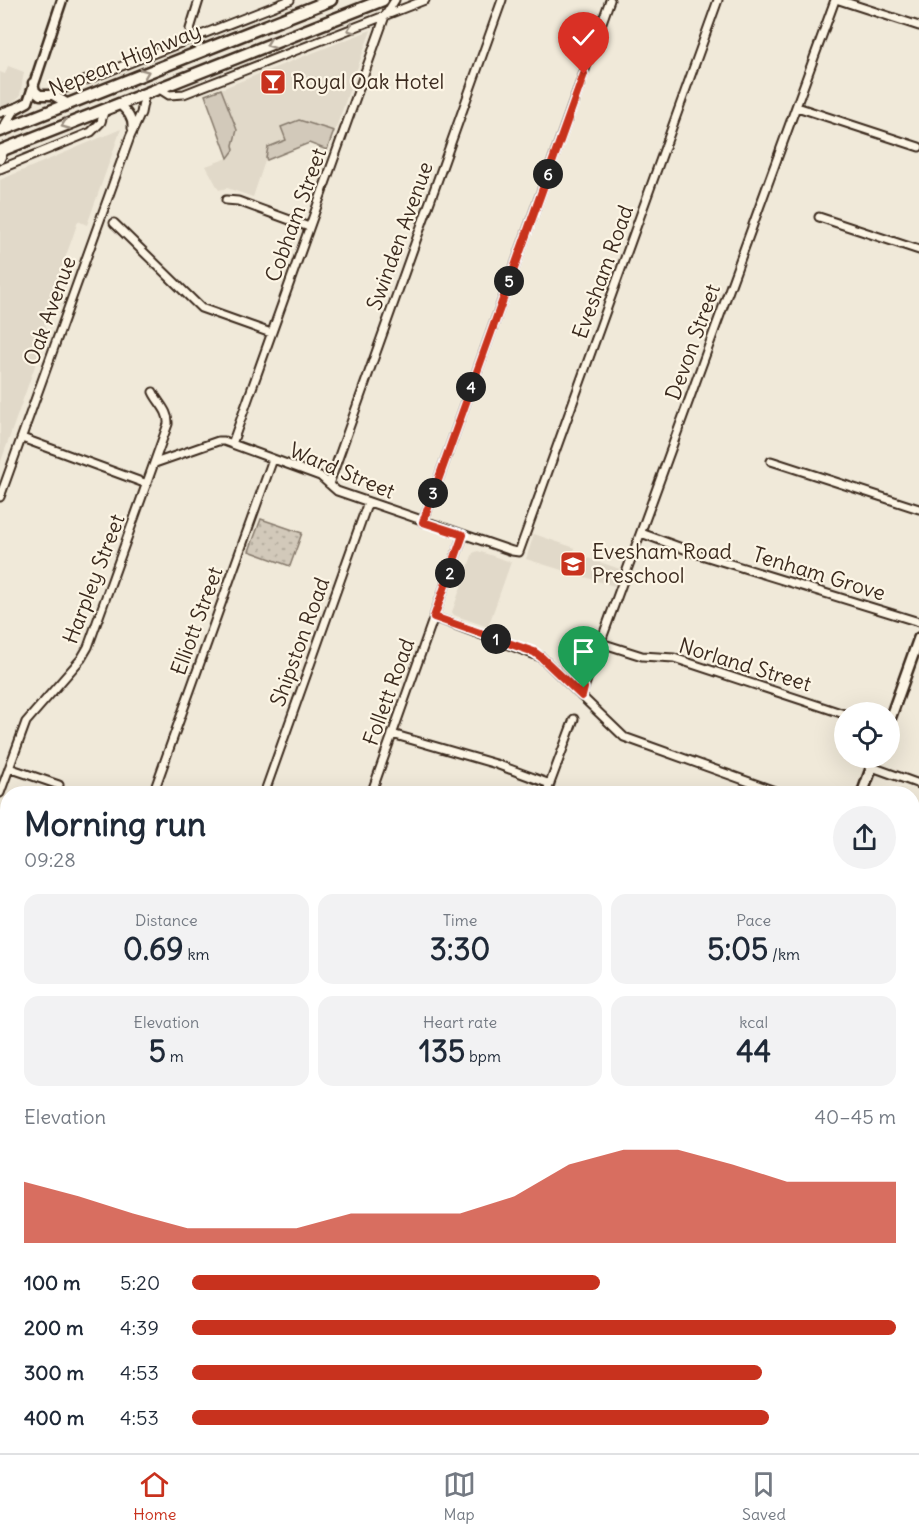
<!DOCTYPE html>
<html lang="en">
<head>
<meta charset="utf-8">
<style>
	body { margin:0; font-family:Delius,sans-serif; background:#f2f2f3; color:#1f2937; height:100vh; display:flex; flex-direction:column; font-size:22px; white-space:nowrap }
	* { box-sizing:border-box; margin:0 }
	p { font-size:20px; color:#747a83 }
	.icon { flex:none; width:33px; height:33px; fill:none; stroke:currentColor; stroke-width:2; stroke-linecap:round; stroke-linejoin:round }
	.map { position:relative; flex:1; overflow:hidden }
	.details { position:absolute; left:0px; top:786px; width:920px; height:668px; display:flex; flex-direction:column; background:#fff; border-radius:24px 24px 0 0; box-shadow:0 6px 24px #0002 }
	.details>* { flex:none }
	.buttons { position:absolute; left:834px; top:702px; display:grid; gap:12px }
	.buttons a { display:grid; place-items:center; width:66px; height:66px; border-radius:50%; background:#fff; box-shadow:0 6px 24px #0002; font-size:30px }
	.pin { position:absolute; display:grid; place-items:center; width:51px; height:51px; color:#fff; margin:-62px -26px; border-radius:50% 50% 50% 0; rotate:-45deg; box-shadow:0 0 6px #0007 }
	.pin .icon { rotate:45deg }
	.km { position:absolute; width:30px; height:30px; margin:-15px; border-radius:50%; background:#222; color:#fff; font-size:16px; line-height:30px; text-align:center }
	.round { display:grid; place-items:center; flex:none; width:63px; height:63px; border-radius:32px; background:#f2f2f3 }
	.overview { display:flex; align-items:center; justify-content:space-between; height:102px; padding:0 24px }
	h1 { font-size:33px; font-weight:700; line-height:45px }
	.stats { display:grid; grid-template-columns:repeat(3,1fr); gap:9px; height:102px; padding:6px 24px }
	.stats div { display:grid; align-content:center; border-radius:15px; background:#f2f2f3; text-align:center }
	.stats b { font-size:30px; font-weight:700 }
	.stats small { font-size:16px; font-weight:400 }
	.stats p { font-size:16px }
	.chart { height:168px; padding:12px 24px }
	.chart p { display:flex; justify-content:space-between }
	.chart svg { width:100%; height:108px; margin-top:6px; fill:#c8321e; opacity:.7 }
	ul { padding:0 24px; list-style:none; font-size:20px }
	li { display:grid; grid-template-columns:96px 72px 1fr; align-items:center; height:45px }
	li i { height:15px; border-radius:8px; background:#c8321e }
	.tab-bar { display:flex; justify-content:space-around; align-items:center; height:84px; border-top:2px solid #e0e1e3; background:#fff; font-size:16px; color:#747a83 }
	.tab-bar a { display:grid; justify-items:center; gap:3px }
	.tab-bar .on { color:#c8321e }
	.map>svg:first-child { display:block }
	.built { fill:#e1d9c9 }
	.green { fill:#d2c9ba; stroke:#867a6c; stroke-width:1.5 }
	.park { fill:url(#park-dots); stroke:#867a6c; stroke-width:1.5 }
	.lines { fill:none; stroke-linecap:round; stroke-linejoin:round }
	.minor-casing { stroke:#3b2a1e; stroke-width:11 }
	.tertiary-casing { stroke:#3b2a1e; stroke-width:13 }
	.secondary-casing { stroke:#3b2a1e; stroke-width:14 }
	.primary-casing { stroke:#3b2a1e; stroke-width:15 }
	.trunk-casing { stroke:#3b2a1e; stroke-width:15 }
	.minor { stroke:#fcf5e5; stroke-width:7 }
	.tertiary { stroke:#fcf5e5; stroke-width:8 }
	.secondary { stroke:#fcf5e5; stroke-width:9 }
	.primary { stroke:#fcf5e5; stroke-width:10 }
	.trunk { stroke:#fcf5e5; stroke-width:10 }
	.oneway { stroke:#9c9082 }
	.route-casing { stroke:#fff; stroke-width:12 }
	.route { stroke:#c8321e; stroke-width:8 }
	.labels { text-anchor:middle; stroke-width:4.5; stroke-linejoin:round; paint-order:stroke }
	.street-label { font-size:21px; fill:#3b2a1e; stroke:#fcf5e5 }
	.poi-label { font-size:21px; fill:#3b2a1e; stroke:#fcf5e5; text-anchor:start }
</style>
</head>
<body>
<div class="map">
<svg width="919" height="1453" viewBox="0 0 919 1453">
	<defs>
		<pattern id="park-dots" width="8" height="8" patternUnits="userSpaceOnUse" patternTransform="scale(1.5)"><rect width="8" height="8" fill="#d2c9ba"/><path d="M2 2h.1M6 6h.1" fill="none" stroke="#b5ad9f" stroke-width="1.8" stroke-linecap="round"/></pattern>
	</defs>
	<rect width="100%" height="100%" fill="#f0e9d9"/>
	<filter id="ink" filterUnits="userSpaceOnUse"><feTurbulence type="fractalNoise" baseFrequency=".0167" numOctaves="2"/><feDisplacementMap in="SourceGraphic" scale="12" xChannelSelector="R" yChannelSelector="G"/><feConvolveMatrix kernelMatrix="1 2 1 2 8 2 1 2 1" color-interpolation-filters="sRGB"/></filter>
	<g filter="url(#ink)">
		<path class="built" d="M371,30L328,150L309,143L265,161L253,197L227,188L219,190L206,166L228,158L237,130L221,89Z
			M8,66L24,72L20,96L13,102L0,107V72L5,74Z
			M121,129L87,225L78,221L72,239L44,316L47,332L0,464V180Z
			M534,534L575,548L573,553L620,569L614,586L526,559Z
			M478,551L511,562L488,627L454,615L452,612L473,553Z"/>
		<path class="green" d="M221,89L237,130L233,145L234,150L228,158L205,95Z
			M299,120L334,131L327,150L309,143L267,160L266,158L268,147L286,140L281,127Z"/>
		<path class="park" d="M261,519L302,533L290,566L249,551Z
			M912,1433L919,1436V1453H837L839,1446H912Z"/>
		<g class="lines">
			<defs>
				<path id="minor" d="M839,0L919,26
					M192,39L190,29L199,0
					M158,88L169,95L184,94L425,0
					M48,95L290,0
					M119,104C126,111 133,117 132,128
					M797,107L919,147
					M0,113L17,107
					M0,160L5,149
					M0,169L91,132L101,122L105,109
					M226,200L238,201L309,227
					M819,217L919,250
					M114,223L201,308L271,333
					M22,438L147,484
					M232,444L385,16L395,0
					M771,461L919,509
					M155,463L218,441H224L320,476L337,491L512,551L519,552L718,0
					M329,484L502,0
					M0,497L130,137L141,113L145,93
					M423,522L610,0
					M641,533L698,554L919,622
					M434,617L541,657L624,737L783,794
					M601,643L642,656L674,658L844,714
					M581,696L835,0
					M392,734L496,764L550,784
					M872,767L919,784
					M9,768L59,785
					M0,793L26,722L81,659L88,647L168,424C169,411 158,403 153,392
					M153,794L273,459
					M264,794L368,502
					M371,794L463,535
					M546,794L574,719
					M912,894L919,897
					M912,1164L919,1145
					M0,1310L8,1313
					M915,1387L919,1389
					M116,1446V1449
					M319,1446L323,1453L334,1446
					M492,1446L504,1453
					M547,1446L568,1453
					M522,1453L537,1446
					M608,1453L611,1446
					M640,1453L642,1446"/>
				<path id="tertiary" d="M33,83L35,91L40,95H53L68,104
					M2,130L15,109L28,102L62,0"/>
				<path id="secondary" d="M890,719L919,638
					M862,794L875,758"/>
				<path id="primary" d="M618,1453L620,1446
					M628,1453L631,1446"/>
				<path id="trunk" d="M0,131L331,0
					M0,151L383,0
					M0,933L8,936
					M912,1255L919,1258"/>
			</defs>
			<use href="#minor" class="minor-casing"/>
			<use href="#tertiary" class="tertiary-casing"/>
			<use href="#secondary" class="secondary-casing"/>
			<use href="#primary" class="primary-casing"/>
			<use href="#trunk" class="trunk-casing"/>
			<use href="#minor" class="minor"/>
			<use href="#tertiary" class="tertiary"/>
			<use href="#secondary" class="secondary"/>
			<use href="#primary" class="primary"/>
			<use href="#trunk" class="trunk"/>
		</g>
		<defs><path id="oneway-chevron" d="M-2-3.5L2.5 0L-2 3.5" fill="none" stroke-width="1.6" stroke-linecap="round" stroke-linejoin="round" transform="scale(1.5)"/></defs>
		<g class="oneway">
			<use href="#oneway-chevron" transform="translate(351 29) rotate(159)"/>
			<use href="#oneway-chevron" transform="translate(270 44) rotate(159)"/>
			<use href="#oneway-chevron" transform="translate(145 73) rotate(-22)"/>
			<use href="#oneway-chevron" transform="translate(65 125) rotate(158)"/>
		</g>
	</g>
	<g class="lines" filter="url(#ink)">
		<defs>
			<path id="route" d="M584,74L423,522L463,535L434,617L534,652L541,657L582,696L584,688"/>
		</defs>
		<use href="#route" class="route-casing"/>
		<use href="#route" class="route"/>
	</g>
	<defs>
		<symbol id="bar-square" viewBox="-11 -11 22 22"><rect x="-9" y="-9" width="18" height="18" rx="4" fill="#c8321e" stroke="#fcf5e5"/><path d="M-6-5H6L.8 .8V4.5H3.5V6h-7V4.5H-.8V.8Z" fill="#fff"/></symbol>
		<symbol id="school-square" viewBox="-11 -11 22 22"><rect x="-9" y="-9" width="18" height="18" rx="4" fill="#c8321e" stroke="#fcf5e5"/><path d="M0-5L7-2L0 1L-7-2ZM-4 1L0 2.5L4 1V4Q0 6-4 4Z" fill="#fff"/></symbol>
	</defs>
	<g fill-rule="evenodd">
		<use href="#bar-square" x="258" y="67" width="30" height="30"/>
		<use href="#school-square" x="558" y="549" width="30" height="30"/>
	</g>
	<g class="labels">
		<g class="street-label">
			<text transform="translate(125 60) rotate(-22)" y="7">Nepean Highway</text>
			<text transform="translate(296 215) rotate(-70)" y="7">Cobham Street</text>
			<text transform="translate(400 236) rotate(-70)" y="7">Swinden Avenue</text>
			<text transform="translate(603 272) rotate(-70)" y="7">Evesham Road</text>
			<text transform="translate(50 311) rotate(-70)" y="7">Oak Avenue</text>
			<text transform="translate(693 342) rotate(-70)" y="7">Devon Street</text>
			<text transform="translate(342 471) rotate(23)" y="7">Ward Street</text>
			<text transform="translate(819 574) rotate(17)" y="7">Tenham Grove</text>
			<text transform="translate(94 579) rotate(-69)" y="7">Harpley Street</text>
			<text transform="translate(197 621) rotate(-70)" y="7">Elliott Street</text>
			<text transform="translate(300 642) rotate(-70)" y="7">Shipston Road</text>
			<text transform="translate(745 665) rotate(17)" y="7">Norland Street</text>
			<text transform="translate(389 692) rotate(-70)" y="7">Follett Road</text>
		</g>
		<g class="poi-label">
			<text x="292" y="89">Royal Oak Hotel</text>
			<text x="592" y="559">Evesham Road<tspan x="592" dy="24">Preschool</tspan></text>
		</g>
	</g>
</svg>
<div class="buttons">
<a><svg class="icon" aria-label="locate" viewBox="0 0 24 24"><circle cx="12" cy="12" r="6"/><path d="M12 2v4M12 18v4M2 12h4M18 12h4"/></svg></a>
</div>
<div class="pin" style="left:584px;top:688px;background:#1e9e55"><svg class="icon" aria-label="arrive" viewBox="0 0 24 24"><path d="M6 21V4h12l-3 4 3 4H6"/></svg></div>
<div class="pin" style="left:584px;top:74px;background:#d93025"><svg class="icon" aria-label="check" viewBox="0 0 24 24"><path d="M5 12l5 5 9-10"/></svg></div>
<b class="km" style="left:496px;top:639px">1</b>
<b class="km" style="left:450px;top:573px">2</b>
<b class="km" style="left:433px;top:493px">3</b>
<b class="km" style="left:471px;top:387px">4</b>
<b class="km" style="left:509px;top:281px">5</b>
<b class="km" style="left:548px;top:174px">6</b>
<section class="details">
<div class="overview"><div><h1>Morning run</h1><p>09:28</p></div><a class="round"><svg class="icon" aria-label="share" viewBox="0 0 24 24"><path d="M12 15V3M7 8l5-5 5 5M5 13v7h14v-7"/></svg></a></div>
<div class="stats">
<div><p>Distance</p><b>0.69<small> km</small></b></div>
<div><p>Time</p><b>3:30</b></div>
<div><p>Pace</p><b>5:05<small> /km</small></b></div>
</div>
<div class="stats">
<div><p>Elevation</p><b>5<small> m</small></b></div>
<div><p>Heart rate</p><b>135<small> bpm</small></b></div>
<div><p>kcal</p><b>44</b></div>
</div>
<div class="chart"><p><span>Elevation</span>40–45 m</p>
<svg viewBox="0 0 160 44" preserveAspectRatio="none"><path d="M0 44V19L10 25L20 32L30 38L40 38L50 38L60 32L70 32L80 32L90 25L100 12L110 6L120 6L130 12L140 19L150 19L160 19V44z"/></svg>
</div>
<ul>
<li><b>100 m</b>5:20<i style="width:58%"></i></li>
<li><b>200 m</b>4:39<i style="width:100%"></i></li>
<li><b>300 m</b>4:53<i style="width:81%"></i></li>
<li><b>400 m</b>4:53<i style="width:82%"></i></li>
</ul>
</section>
</div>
<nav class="tab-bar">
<a class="on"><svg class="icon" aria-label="home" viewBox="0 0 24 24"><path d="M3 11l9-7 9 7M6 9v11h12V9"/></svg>Home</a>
<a><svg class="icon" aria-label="map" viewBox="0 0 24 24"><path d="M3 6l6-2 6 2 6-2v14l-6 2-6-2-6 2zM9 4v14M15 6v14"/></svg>Map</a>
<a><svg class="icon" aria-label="saved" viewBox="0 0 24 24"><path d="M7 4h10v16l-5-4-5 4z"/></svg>Saved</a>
</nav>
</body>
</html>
